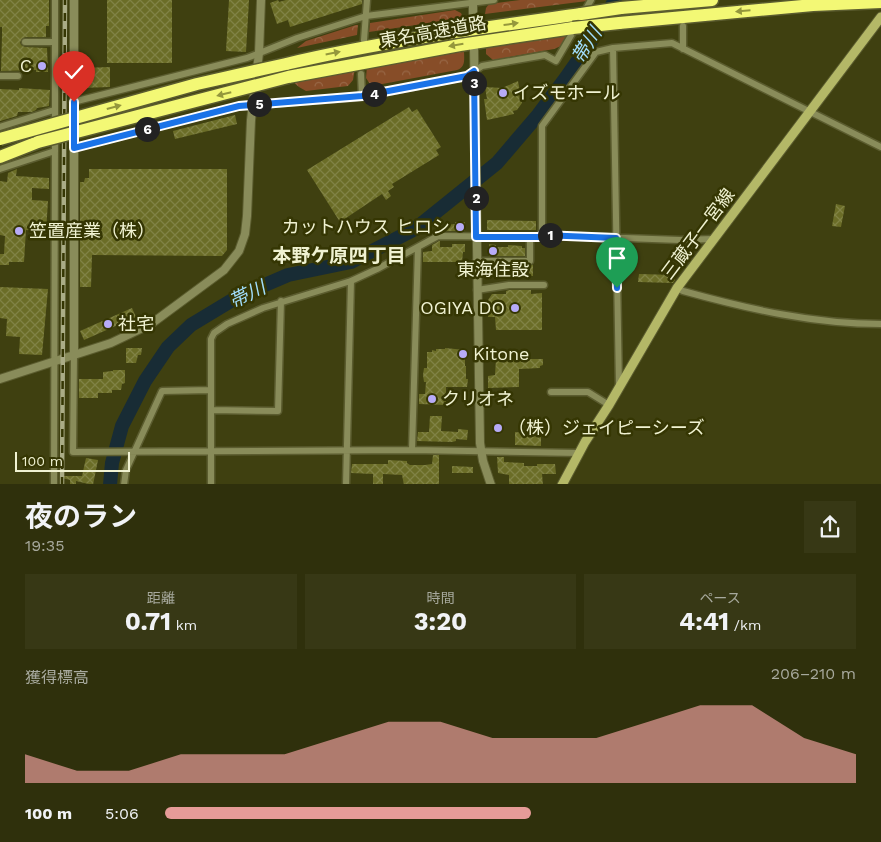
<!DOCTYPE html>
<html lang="ja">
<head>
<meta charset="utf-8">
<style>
	body { margin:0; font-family:"Work Sans","Noto Sans JP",sans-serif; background:#373815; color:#f1f3f6; height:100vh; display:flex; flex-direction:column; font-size:19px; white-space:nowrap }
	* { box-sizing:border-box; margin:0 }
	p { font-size:16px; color:#a7a99d }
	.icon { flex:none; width:28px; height:28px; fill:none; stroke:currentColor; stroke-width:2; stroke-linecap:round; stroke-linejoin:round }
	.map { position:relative; height:484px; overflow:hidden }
	.panel { display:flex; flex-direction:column; background:#2f300c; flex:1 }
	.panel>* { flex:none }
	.scale { position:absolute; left:15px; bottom:12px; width:115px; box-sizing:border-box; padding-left:5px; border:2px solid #f0f2d2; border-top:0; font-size:14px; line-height:18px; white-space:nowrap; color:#f0f2d2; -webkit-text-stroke:4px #353603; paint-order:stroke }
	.pin { position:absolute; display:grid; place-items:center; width:42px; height:42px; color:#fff; margin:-51px -21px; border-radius:50% 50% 50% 0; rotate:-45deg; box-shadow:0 0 5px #0007 }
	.pin .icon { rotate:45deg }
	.km { position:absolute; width:25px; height:25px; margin:-12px; border-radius:50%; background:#222; color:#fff; font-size:14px; line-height:25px; text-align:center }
	.round { display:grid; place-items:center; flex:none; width:52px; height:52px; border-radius:0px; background:#373815 }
	.overview { display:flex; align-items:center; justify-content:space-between; height:85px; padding:0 25px }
	h1 { font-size:28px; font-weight:700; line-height:38px }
	.figures { display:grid; grid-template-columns:repeat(3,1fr); gap:8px; height:85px; padding:5px 25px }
	.figures div { display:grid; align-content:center; border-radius:0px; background:#373815; text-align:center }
	.figures b { font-size:25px; font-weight:700 }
	.figures small { font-size:14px; font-weight:400 }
	.figures p { font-size:14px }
	.chart { height:140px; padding:10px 25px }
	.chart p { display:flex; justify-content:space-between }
	.chart svg { width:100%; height:90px; margin-top:5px; fill:#e69b98; opacity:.7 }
	ul { padding:0 25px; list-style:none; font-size:16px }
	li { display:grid; grid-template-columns:80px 60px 1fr; align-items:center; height:38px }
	li i { height:12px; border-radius:6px; background:#e69b98 }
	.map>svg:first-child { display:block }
	.forest { fill:url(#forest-crowns) }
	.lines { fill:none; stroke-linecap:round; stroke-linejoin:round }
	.river { stroke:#182c35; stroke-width:14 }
	.building { fill:url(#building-cross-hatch) }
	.minor-casing { stroke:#5b5c2f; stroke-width:9 }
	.tertiary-casing { stroke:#5b5c2f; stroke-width:10 }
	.secondary-casing { stroke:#5b5c2f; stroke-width:11 }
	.motorway-casing { stroke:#5b5c2f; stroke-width:15 }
	.minor { stroke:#898c5a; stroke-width:6 }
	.tertiary { stroke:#898c5a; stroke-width:8 }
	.secondary { stroke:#b4b867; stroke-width:9 }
	.motorway { stroke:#f3f875; stroke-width:12 }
	.rail-casing { stroke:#aaac86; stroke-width:4.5 }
	.rail { stroke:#353603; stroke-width:2.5; stroke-dasharray:8; stroke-linecap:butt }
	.motorway-bridge-casing { stroke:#5b5c2f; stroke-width:15; stroke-linecap:butt }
	.motorway-bridge { stroke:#f3f875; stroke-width:12 }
	.oneway { fill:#94973c }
	.route-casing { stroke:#fff; stroke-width:10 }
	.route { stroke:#1a73e8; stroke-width:6 }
	.poi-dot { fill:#b7abf7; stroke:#353603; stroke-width:2 }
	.labels { text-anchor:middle; stroke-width:5; stroke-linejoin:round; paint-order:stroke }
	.street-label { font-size:18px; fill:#f0f2d2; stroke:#353603 }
	.poi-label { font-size:18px; fill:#f0f2d2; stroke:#353603; text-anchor:start }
	.water-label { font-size:19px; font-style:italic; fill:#a1ddfb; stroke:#353603 }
	.neighbourhood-label { font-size:19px; font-weight:bold; fill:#f0f2d2; stroke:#353603 }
</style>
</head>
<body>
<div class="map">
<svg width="881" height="485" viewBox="0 0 881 485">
	<defs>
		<pattern id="forest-crowns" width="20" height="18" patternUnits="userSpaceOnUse" patternTransform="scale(1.25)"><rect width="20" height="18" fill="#874d28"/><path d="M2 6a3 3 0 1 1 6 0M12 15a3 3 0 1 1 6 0" fill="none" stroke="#986746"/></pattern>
		<pattern id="building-cross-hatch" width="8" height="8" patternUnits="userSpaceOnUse" patternTransform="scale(1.25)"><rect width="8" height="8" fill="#6b6d27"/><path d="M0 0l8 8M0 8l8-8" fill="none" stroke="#808245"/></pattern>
	</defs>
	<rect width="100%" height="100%" fill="#3f4010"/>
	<path class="forest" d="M520,0H587V1L485,14L486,8L489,4Z
		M455,10L461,13L463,18L369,32L370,23Z
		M356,25H358L357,35L297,48L306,41Z
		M568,35L561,46L554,49L493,60L486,54V47Z
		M464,50C464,59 466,67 457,70L377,85L370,84L366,78L367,66Z
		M355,68L353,80L348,86L306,91L299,87L292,81Z"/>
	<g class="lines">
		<path class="river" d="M110,485L112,463L122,426L145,381L168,347L191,325L239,296L288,275L351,262L415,229L497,163L538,115L565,79L588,46L615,0"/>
	</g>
	<path class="building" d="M0,0H49V26H46V37H25L20,42L21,45L25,47L47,48L48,72H36V70L1,71L2,35V27H0Z
		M107,0H172V63H107Z
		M229,0H249L246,52L226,51Z
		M278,0L279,2L286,0H362V4L290,27L288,20L277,24L270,3Z
		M110,67V87L81,88V68Z
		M518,81L522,103L517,110L513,111L514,114L487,120L484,99H487L485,87L502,88Z
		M19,88L50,90L49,106L37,108L36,110L32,112H18L17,116L0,121V89L19,90Z
		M409,107L412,112L417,109L441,147L436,150L439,155L392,184L394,187L388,191L391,196L386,200L382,194L340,222L307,170Z
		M235,115L237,124L175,139L173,131Z
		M17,169L16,176L49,178V189L32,188V200L48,201L46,232L26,230L24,262H9V265H0V254H4L5,236L0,235V181L7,182L8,173Z
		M89,169H227V250L222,256L92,255L91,287H80V182H84L85,178H89Z
		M836,204L845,206L841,227L832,226Z
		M487,220L536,221V230H487Z
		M455,222H465V231H446V225L455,224Z
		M439,241H440V247H452V244H465V252H463L462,262H423V252L432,251V245Z
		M489,244L496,245V247H508V245L522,246V248H525V256H489Z
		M533,265V276H488V266Z
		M639,274L675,275V280L673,283L638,282Z
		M0,287L48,289L42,355L19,354L20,337L6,336L7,319L0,318Z
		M509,290H531V294L542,293V330H496L495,317H488V300L492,294H506V291Z
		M132,308L136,317L84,340L80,331Z
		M126,348H142L141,355H138L136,363H126Z
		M445,348L465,350V366H466V379H468L467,387H446V405L419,404V394H425L426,382H424L423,375L424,368H427V352H432V350L436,351V349H445Z
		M496,359H543V365L540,366V368L519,369V387L488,388V376L495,375Z
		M113,370H125V383L122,384L121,390H112V393H98V398H79V379H103V372L113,371Z
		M430,416H442L441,431L458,432V429L468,430L467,440L456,439V441L452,442L417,441L418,432H429Z
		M515,432L541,435V446L515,445Z
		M433,455H439V485H404L402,475L383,474V485H373V474L351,473L352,464H388V460L407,461V463L410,465H425L432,464Z
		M497,457H504V462L524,463V466H537V464H555L556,474H542L543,485H509V475L498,473Z
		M86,458L98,460L93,485L76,481V485H70V480L62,478L63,476H82Z
		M452,466L473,467V473H452Z"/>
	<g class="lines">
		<defs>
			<path id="minor" d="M583,14L591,0
				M364,40L367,0
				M25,42H55
				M683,49V26
				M361,74L362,97
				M0,76H18
				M73,102L247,58L297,38L366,16L494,0
				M55,126V0
				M0,127L54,110
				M74,148L239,106L362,97L467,76L482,66L545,55L556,61L576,27
				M0,169L55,151
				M542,235L680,240L713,239
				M476,261H530V237
				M677,288L683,291C748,309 814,324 881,324
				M477,290L509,285H544
				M74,355L73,452L412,450L579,453
				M619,386L613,48L672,43L881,147
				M551,392H588L609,405
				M211,410L278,411L281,301
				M412,450L418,247
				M54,485L55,136
				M124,485L126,470L162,391L211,390
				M211,485V339L214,333L227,324L263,308L351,281L377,269L438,236L542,237V126L596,52L613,48
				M346,485L351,281"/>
			<path id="tertiary" d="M473,0V19
				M474,49L480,443L483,461L491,485
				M74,355V0
				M0,379L111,343L151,324L224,270L239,251L245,234L247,216L251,120L259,53L261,0"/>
			<path id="secondary" d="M562,485L585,442L609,405L677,288L881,17"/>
			<path id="motorway" d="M621,8L712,0
				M619,23L813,5L881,2
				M286,64C383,41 482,28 581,14
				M288,77L460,45L573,28
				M0,157L38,142"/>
		</defs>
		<use href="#minor" class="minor-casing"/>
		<use href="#tertiary" class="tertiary-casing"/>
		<use href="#secondary" class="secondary-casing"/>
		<use href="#motorway" class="motorway-casing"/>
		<use href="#minor" class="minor"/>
		<use href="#tertiary" class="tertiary"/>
		<use href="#secondary" class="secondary"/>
		<use href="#motorway" class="motorway"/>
		<defs>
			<path id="rail" d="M62,485L65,0"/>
		</defs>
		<use href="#rail" class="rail-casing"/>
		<use href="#rail" class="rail"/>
		<defs>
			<path id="motorway-bridge" d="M581,14L621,8
				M573,28L619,23
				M0,139L197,84L286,64
				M38,142L288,77"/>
		</defs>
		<use href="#motorway-bridge" class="motorway-bridge-casing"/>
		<use href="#motorway-bridge" class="motorway-bridge"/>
	</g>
	<defs><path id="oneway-solid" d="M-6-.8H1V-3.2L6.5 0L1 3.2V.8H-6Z" transform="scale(1.25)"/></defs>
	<g class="oneway">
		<use href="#oneway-solid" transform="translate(743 11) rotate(175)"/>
		<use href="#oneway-solid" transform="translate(511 24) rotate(-8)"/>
		<use href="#oneway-solid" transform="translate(456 45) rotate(170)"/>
		<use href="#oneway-solid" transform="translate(333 53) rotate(-11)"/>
		<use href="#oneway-solid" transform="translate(224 94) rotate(166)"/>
		<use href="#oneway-solid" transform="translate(114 107) rotate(-15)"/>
	</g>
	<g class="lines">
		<defs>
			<path id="route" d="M74,102V148L239,106L362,96L467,76L474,71L476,237H542V235L616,238L617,288"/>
		</defs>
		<use href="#route" class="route-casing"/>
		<use href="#route" class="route"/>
	</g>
	<g class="poi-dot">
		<circle cx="42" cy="66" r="5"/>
		<circle cx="503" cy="93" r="5"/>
		<circle cx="460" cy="227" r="5"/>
		<circle cx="19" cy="231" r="5"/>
		<circle cx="493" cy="251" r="5"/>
		<circle cx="515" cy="308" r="5"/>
		<circle cx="108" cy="324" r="5"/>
		<circle cx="463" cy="354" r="5"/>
		<circle cx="432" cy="399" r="5"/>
		<circle cx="498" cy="428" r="5"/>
	</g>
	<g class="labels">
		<g class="street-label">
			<text transform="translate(433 32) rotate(-10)" y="6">東名高速道路</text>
			<text transform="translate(698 234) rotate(-53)" y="6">三蔵子一宮線</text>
		</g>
		<g class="poi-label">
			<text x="32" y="72" text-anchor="end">C</text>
			<text x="513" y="99">イズモホール</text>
			<text x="450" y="233" text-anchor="end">カットハウス ヒロシ</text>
			<text x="29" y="237">笠置産業（株）</text>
			<text x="493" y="276" text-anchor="middle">東海住設</text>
			<text x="505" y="314" text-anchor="end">OGIYA DO</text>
			<text x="118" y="330">社宅</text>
			<text x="473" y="360">Kitone</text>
			<text x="442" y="405">クリオネ</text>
			<text x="508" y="434">（株）ジェイピーシーズ</text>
		</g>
		<g class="water-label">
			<text transform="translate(586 45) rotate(-58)" y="7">帯川</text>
			<text transform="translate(247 294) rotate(-26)" y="7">帯川</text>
		</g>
		<g class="neighbourhood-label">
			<text x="339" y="262">本野ケ原四丁目</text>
		</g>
	</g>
</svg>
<div class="scale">100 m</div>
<div class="pin" style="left:617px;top:288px;background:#1e9e55"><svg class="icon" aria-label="arrive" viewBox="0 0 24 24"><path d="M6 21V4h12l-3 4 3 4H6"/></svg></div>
<div class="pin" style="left:74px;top:102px;background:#d93025"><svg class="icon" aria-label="check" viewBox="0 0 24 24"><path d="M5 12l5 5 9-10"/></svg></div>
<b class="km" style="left:550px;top:235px">1</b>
<b class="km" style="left:476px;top:198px">2</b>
<b class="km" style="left:474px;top:83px">3</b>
<b class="km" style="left:374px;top:94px">4</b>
<b class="km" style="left:259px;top:104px">5</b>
<b class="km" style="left:147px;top:129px">6</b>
</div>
<section class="panel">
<div class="overview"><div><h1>夜のラン</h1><p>19:35</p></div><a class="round"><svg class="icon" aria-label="share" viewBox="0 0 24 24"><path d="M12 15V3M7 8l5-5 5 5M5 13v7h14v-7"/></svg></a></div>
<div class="figures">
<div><p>距離</p><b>0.71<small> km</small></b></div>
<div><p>時間</p><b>3:20</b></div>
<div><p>ペース</p><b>4:41<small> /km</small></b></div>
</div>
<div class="chart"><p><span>獲得標高</span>206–210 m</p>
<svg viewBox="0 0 160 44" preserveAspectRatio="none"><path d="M0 44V30L10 38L20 38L30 30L40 30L50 30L60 22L70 14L80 14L90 22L100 22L110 22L120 14L130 6L140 6L150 22L160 30V44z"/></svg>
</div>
<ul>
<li><b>100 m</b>5:06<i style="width:53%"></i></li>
</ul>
</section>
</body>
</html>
